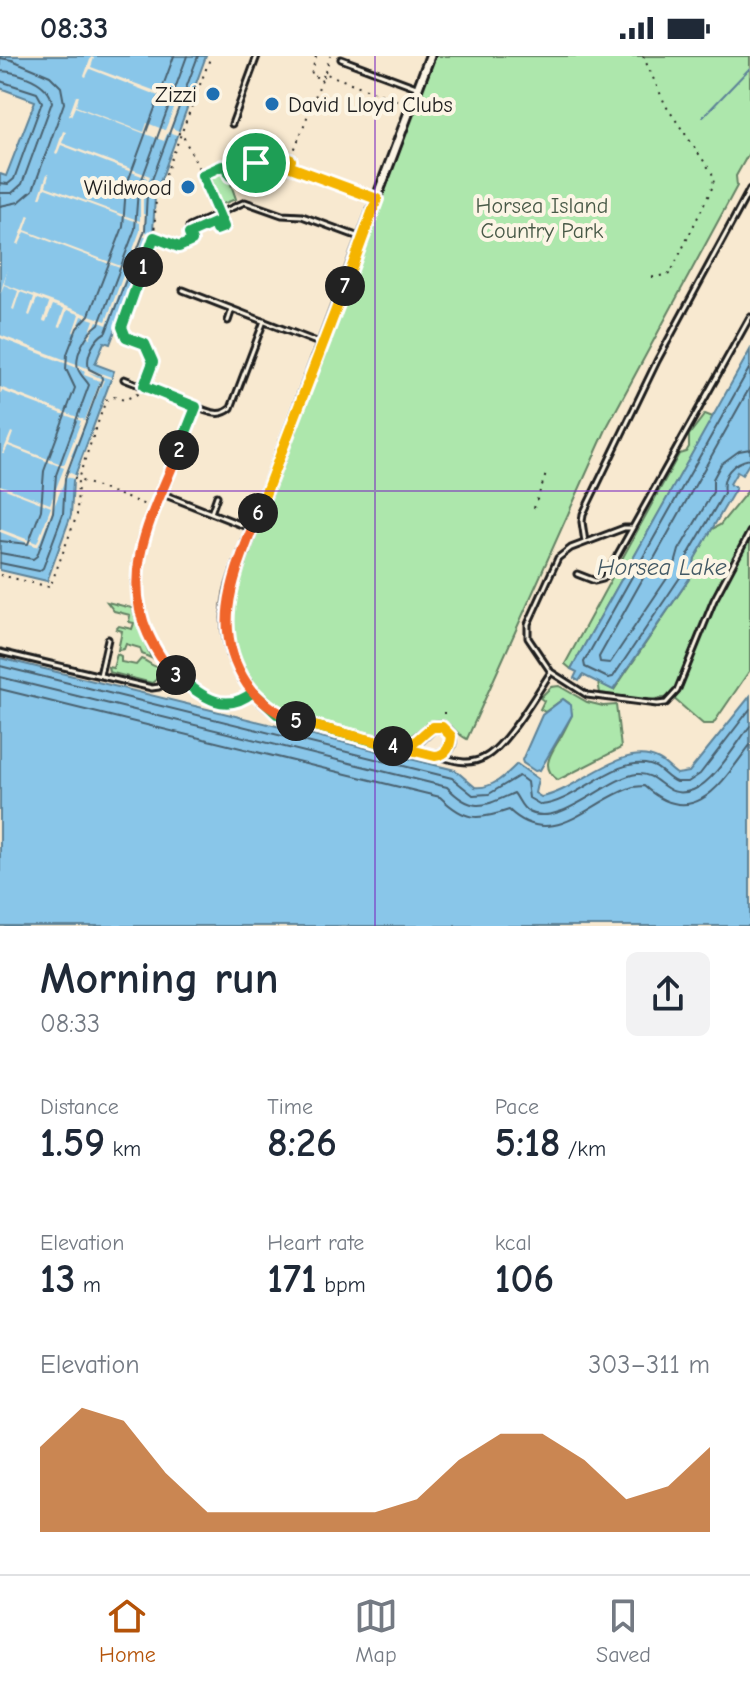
<!DOCTYPE html>
<html lang="en">
<head>
<meta charset="utf-8">
<style>
	body { margin:0; font-family:"Comic Neue",sans-serif; background:#f2f2f3; color:#1f2937; height:100vh; display:flex; flex-direction:column; font-size:30px; white-space:nowrap }
	* { box-sizing:border-box; margin:0 }
	p { font-size:26px; color:#747a83 }
	.icon { flex:none; width:44px; height:44px; fill:none; stroke:currentColor; stroke-width:2; stroke-linecap:round; stroke-linejoin:round }
	.map { position:relative; height:870px; overflow:hidden }
	.drawer { display:flex; flex-direction:column; background:#fff; flex:1 }
	.drawer>* { flex:none }
	.pin { position:absolute; display:grid; place-items:center; width:68px; height:68px; color:#fff; margin:-34px; border:4px solid #fff; border-radius:50%; box-shadow:0 2px 8px #0007 }
	.km { position:absolute; width:40px; height:40px; margin:-20px; border-radius:50%; background:#222; color:#fff; font-size:22px; line-height:40px; text-align:center }
	.round { display:grid; place-items:center; flex:none; width:84px; height:84px; border-radius:12px; background:#f2f2f3 }
	.summary { display:flex; align-items:center; justify-content:space-between; height:136px; padding:0 40px }
	h1 { font-size:44px; font-weight:700; line-height:60px }
	.metrics { display:grid; grid-template-columns:repeat(3,1fr); gap:12px; height:136px; padding:8px 40px }
	.metrics div { display:grid; align-content:center }
	.metrics b { font-size:40px; font-weight:700 }
	.metrics small { font-size:22px; font-weight:400 }
	.metrics p { font-size:22px }
	.chart { height:224px; padding:16px 40px }
	.chart p { display:flex; justify-content:space-between }
	.chart svg { width:100%; height:144px; margin-top:8px; fill:#b45309; opacity:.7 }
	.status { display:flex; justify-content:space-between; align-items:center; height:56px; padding:0 40px; background:#fff; direction:ltr }
	.status svg { height:22px; fill:currentColor }
	.dock { display:flex; justify-content:space-around; align-items:center; height:112px; border-top:2px solid #e0e1e3; background:#fff; font-size:22px; color:#747a83 }
	.dock a { display:grid; justify-items:center; gap:4px }
	.dock .on { color:#b45309 }
	.map>svg:first-child { display:block }
	.green { fill:#ade7ac; stroke:#648264; stroke-width:2 }
	.water { fill:#89c6e9; stroke:#5d8297; stroke-width:2 }
	.pier { fill:#f8e9d0 }
	.lines { fill:none; stroke-linecap:round; stroke-linejoin:round }
	.shore { stroke:#48606e; stroke-width:2 }
	.stream { stroke:#5d8297; stroke-width:2 }
	.service-casing { stroke:#1c1c1c; stroke-width:9 }
	.minor-casing { stroke:#1c1c1c; stroke-width:13 }
	.path { stroke:#1c1c1c; stroke-width:2; stroke-dasharray:2 6; stroke-linecap:butt }
	.service { stroke:#fcf5e5; stroke-width:3 }
	.minor { stroke:#fcf5e5; stroke-width:7 }
	.path-bridge { stroke:#1c1c1c; stroke-width:2; stroke-dasharray:2 6; stroke-linecap:butt }
	.split-1-casing { stroke:#fff; stroke-width:16 }
	.split-2-casing { stroke:#fff; stroke-width:16 }
	.split-3-casing { stroke:#fff; stroke-width:16 }
	.split-4-casing { stroke:#fff; stroke-width:16 }
	.split-5-casing { stroke:#fff; stroke-width:16 }
	.split-6-casing { stroke:#fff; stroke-width:16 }
	.split-7-casing { stroke:#fff; stroke-width:16 }
	.split-8-casing { stroke:#fff; stroke-width:16 }
	.split-1 { stroke:#22a559; stroke-width:10 }
	.split-2 { stroke:#22a559; stroke-width:10 }
	.split-3 { stroke:#f0652b; stroke-width:10 }
	.split-4 { stroke:#22a559; stroke-width:10 }
	.split-5 { stroke:#f5b400; stroke-width:10 }
	.split-6 { stroke:#f0652b; stroke-width:10 }
	.split-7 { stroke:#f5b400; stroke-width:10 }
	.split-8 { stroke:#f5b400; stroke-width:10 }
	.grid { fill:none; stroke:#7b2cbf; stroke-width:2; stroke-opacity:0.55 }
	.poi-dot { fill:#1f6fb2; stroke:#fcf5e5; stroke-width:3 }
	.labels { text-anchor:middle; stroke-width:8; stroke-linejoin:round; paint-order:stroke }
	.poi-label { font-size:22px; fill:#1c1c1c; stroke:#fcf5e5; text-anchor:end }
	.park-label { font-size:22px; fill:#485947; stroke:#fcf5e5 }
	.water-label { font-size:24px; font-style:italic; fill:#425864; stroke:#fcf5e5 }
</style>
</head>
<body>
<div class="status"><b>08:33</b><svg viewBox="0 0 49 12"><path d="M0 12V9h3v3zM5 12V6h3v6zM10 12V3h3v9zM15 12V0h3v12zM26 1h20v11H26zM47 4h2v5h-2z"/></svg></div>
<div class="map">
<svg width="750" height="870" viewBox="0 0 750 870">
	<rect width="100%" height="100%" fill="#f8e9d0"/>
	<filter id="ink" filterUnits="userSpaceOnUse"><feTurbulence type="fractalNoise" baseFrequency=".0125" numOctaves="2"/><feDisplacementMap in="SourceGraphic" scale="16" xChannelSelector="R" yChannelSelector="G"/><feConvolveMatrix kernelMatrix="1 2 1 2 8 2 1 2 1" color-interpolation-filters="sRGB"/></filter>
	<g filter="url(#ink)">
		<path class="green" d="M435,0H750V95L736,120L737,130L608,369L467,683C457,679 452,668 443,665C426,660 416,682 400,684C383,686 361,678 345,674C327,671 308,668 291,660C238,636 222,575 240,523Z
			M222,111L226,114L236,143L220,149L207,118Z
			M705,358L713,361L571,613L565,608L679,398L686,396L689,391V379Z
			M750,432V614L713,668H703L672,641L646,644L600,637L598,626L614,634L691,520L695,502L712,473L720,469Z
			M107,546L132,552L151,602L142,598L140,592L126,588L124,593L118,594L122,575L116,573L119,570L132,573L134,567L129,566L130,559L114,555Z
			M117,598L121,600V606L136,609L141,603C149,605 152,612 160,611L163,618L152,627L109,616L108,611L113,612Z
			M559,630L587,646L603,650L616,649L621,692L558,724C540,712 550,699 559,684C564,676 568,667 572,659L569,647L563,643L545,656L540,653L544,645L540,642L551,631Z"/>
		<path class="water" d="M0,0H206L155,140L153,176L110,288L104,286L95,308L114,315L73,425L71,459L47,525L0,514V118L6,120L35,45L0,32Z
			M750,294V406L742,419L737,416L730,428L736,432L695,502L691,520L613,634L583,619L579,625L574,622L577,616L571,613Z
			M0,602L455,714L475,731C492,733 505,720 517,708L538,723L535,737L541,741C576,736 622,685 657,703C665,706 670,714 677,718L689,716L750,640V870H0Z
			M563,643L571,649L572,659L540,714L535,715L523,707L522,704L542,659Z"/>
		<path class="pier" d="M91,1L94,2L91,11L180,44L172,72L179,75L177,79L168,76L164,85L75,51L71,60L69,59L76,40H79L76,50L144,76L147,67L165,74L176,47L90,13L86,21L84,20Z
			M63,75L66,76L62,87L150,120L143,140V158L146,159V176L152,178L151,182L144,180L139,195L136,194L107,269L97,265L90,282L88,281L94,264L82,260L76,277L73,276L79,258L67,254L61,271L58,270L64,253L53,249L46,266L43,265L49,247L37,243L30,260L28,259L34,241L20,236L14,254L12,253L18,235L4,229L0,238L7,214L4,228L106,265L125,214L25,176L19,189L17,188L28,159L30,160L25,174L126,212L140,175V167L45,132L41,142H39L47,118L49,119L46,130L140,165V140L147,122L61,89L57,99L55,98Z
			M0,279L111,321V323L88,316L104,324L71,400L74,401L68,416L75,419L74,423L66,421L38,491L0,476V473L37,487L51,451L0,431V429L50,448L64,412L8,390L4,398H2L11,376L13,377L9,388L64,409L81,365L2,335L0,339V331L85,364L100,325L84,319L85,315L0,282Z"/>
		<g class="lines">
			<path class="shore" d="M0,2L12,4L50,20L61,31L64,47L33,134L19,146L0,150
				M0,15C19,16 49,26 52,46L22,128L12,137H0
				M0,25L37,37L42,46L14,123L8,128L0,127
				M750,311L584,606L585,611L608,622L613,621L683,517L688,499L724,437C721,419 733,406 750,403
				M750,331L599,601L600,606L610,607L674,512L679,494L713,436V423L721,408L739,395L750,393
				M0,485L28,488L41,454L44,415L75,332L66,313L67,298L77,272L89,259L123,171L126,131L174,0
				M0,497L33,503L37,500L53,456L56,419L89,329C86,324 80,319 78,313C74,298 87,276 99,268L135,173L138,134L187,0
				M0,507L39,515L43,512L63,458L65,422L102,323L101,319L89,313C85,299 95,282 106,276L145,174L147,137L198,0
				M0,610L452,722L473,739L489,738L519,720L527,726L529,742L541,749C577,746 615,699 650,709C660,711 666,722 676,726H688L700,718L750,653
				M0,621L447,731C473,758 484,750 514,737C519,743 521,752 529,756C560,772 606,722 637,718C660,716 665,745 693,734C714,726 736,688 750,670
				M0,633L440,741C465,765 477,765 509,754C553,796 590,744 633,731L644,730C694,775 721,728 750,689"/>
			<path class="stream" d="M703,61L750,12"/>
			<defs>
				<path id="service" d="M341,3L416,31
					M232,68L257,0
					M189,171L245,146L282,159L302,160L359,181
					M183,234L319,287
					M228,265L232,253
					M124,323L196,351C185,379 174,408 162,436C152,462 139,488 136,517C131,561 156,608 192,632C214,647 230,655 252,637
					M196,351C209,356 220,362 231,352L264,265
					M163,438L252,473
					M211,457L217,440
					M631,472H624L571,492L558,502L528,568V582L551,616L587,639L657,648L666,647L677,635L714,544L750,476
					M585,486L582,466L583,458L657,305L750,133
					M577,518L595,525L603,523L608,516L750,261
					M0,596L152,632L159,631L173,617
					M100,619L108,583
					M443,701C457,706 471,709 485,701C506,690 537,637 551,616"/>
				<path id="minor" d="M403,692L414,689L433,671C458,671 456,697 435,700C401,691 367,683 333,675C315,671 290,667 275,656C237,629 219,582 229,537C234,515 245,494 252,473L430,0"/>
			</defs>
			<use href="#service" class="service-casing"/>
			<use href="#minor" class="minor-casing"/>
			<path class="path" d="M316,0L311,19L322,23L288,110L368,140
				M643,0L666,50L712,117L714,128L670,218L649,222
				M325,16L330,0
				M323,21L324,17L404,47
				M178,77L182,78L202,119L215,153
				M230,108L239,82
				M203,118L222,110L226,112L230,120L276,98L291,104
				M238,124L244,130
				M152,180L179,191L192,185L189,178L214,167L216,174L224,171L219,162
				M145,326L153,306L145,288L126,281L122,271L154,181L156,143L211,0
				M74,422L151,451
				M534,452L546,418
				M0,519L50,531L77,459L78,423L106,344L115,341L124,344L142,336
				M444,666V654"/>
			<use href="#service" class="service"/>
			<use href="#minor" class="minor"/>
			<path class="path-bridge" d="M230,108L238,124"/>
		</g>
	</g>
	<g class="lines" filter="url(#ink)">
		<defs>
			<path id="split-1" d="M143,211L154,181L179,191L192,185L189,178L214,167L216,174L224,171L202,119L222,110L226,112L230,120L256,107"/>
			<path id="split-2" d="M143,211L122,271L126,281L145,288L153,306L144,330L196,351L179,394"/>
			<path id="split-3" d="M176,619C163,608 155,593 148,578C119,514 155,454 179,394"/>
			<path id="split-4" d="M176,619C201,639 224,660 253,636L277,658L310,669L393,690"/>
			<path id="split-5" d="M296,665L310,669L435,700C447,699 450,691 451,680L442,671H433C418,680 414,695 393,690"/>
			<path id="split-6" d="M258,457C236,516 208,570 247,628C260,646 276,657 296,665"/>
			<path id="split-7" d="M258,457L345,230"/>
			<path id="split-8" d="M256,107L276,98L291,104L288,110L377,143L345,230"/>
		</defs>
		<use href="#split-1" class="split-1-casing"/>
		<use href="#split-2" class="split-2-casing"/>
		<use href="#split-3" class="split-3-casing"/>
		<use href="#split-4" class="split-4-casing"/>
		<use href="#split-5" class="split-5-casing"/>
		<use href="#split-6" class="split-6-casing"/>
		<use href="#split-7" class="split-7-casing"/>
		<use href="#split-8" class="split-8-casing"/>
		<use href="#split-1" class="split-1"/>
		<use href="#split-2" class="split-2"/>
		<use href="#split-3" class="split-3"/>
		<use href="#split-4" class="split-4"/>
		<use href="#split-5" class="split-5"/>
		<use href="#split-6" class="split-6"/>
		<use href="#split-7" class="split-7"/>
		<use href="#split-8" class="split-8"/>
	</g>
	<path class="grid" d="M375,0V870M0,435H750"/>
	<g class="poi-dot">
		<circle cx="213" cy="38" r="8"/>
		<circle cx="272" cy="48" r="8"/>
		<circle cx="188" cy="131" r="8"/>
	</g>
	<g class="labels">
		<g class="poi-label">
			<text x="197" y="46">Zizzi</text>
			<text x="288" y="56" text-anchor="start">David Lloyd Clubs</text>
			<text x="172" y="139">Wildwood</text>
		</g>
		<g class="park-label">
			<text x="542" y="157">Horsea Island<tspan x="542" dy="25">Country Park</tspan></text>
		</g>
		<g class="water-label">
			<text x="662" y="519">Horsea Lake</text>
		</g>
	</g>
</svg>
<div class="pin" style="left:256px;top:107px;background:#1e9e55"><svg class="icon" aria-label="arrive" viewBox="0 0 24 24"><path d="M6 21V4h12l-3 4 3 4H6"/></svg></div>
<b class="km" style="left:143px;top:211px">1</b>
<b class="km" style="left:179px;top:394px">2</b>
<b class="km" style="left:176px;top:619px">3</b>
<b class="km" style="left:393px;top:690px">4</b>
<b class="km" style="left:296px;top:665px">5</b>
<b class="km" style="left:258px;top:457px">6</b>
<b class="km" style="left:345px;top:230px">7</b>
</div>
<section class="drawer">
<div class="summary"><div><h1>Morning run</h1><p>08:33</p></div><a class="round"><svg class="icon" aria-label="share" viewBox="0 0 24 24"><path d="M12 15V3M7 8l5-5 5 5M5 13v7h14v-7"/></svg></a></div>
<div class="metrics">
<div><p>Distance</p><b>1.59<small> km</small></b></div>
<div><p>Time</p><b>8:26</b></div>
<div><p>Pace</p><b>5:18<small> /km</small></b></div>
</div>
<div class="metrics">
<div><p>Elevation</p><b>13<small> m</small></b></div>
<div><p>Heart rate</p><b>171<small> bpm</small></b></div>
<div><p>kcal</p><b>106</b></div>
</div>
<div class="chart"><p><span>Elevation</span>303–311 m</p>
<svg viewBox="0 0 160 44" preserveAspectRatio="none"><path d="M0 44V18L10 6L20 10L30 26L40 38L50 38L60 38L70 38L80 38L90 34L100 22L110 14L120 14L130 22L140 34L150 30L160 18V44z"/></svg>
</div>
</section>
<nav class="dock">
<a class="on"><svg class="icon" aria-label="home" viewBox="0 0 24 24"><path d="M3 11l9-7 9 7M6 9v11h12V9"/></svg>Home</a>
<a><svg class="icon" aria-label="map" viewBox="0 0 24 24"><path d="M3 6l6-2 6 2 6-2v14l-6 2-6-2-6 2zM9 4v14M15 6v14"/></svg>Map</a>
<a><svg class="icon" aria-label="saved" viewBox="0 0 24 24"><path d="M7 4h10v16l-5-4-5 4z"/></svg>Saved</a>
</nav>
</body>
</html>
